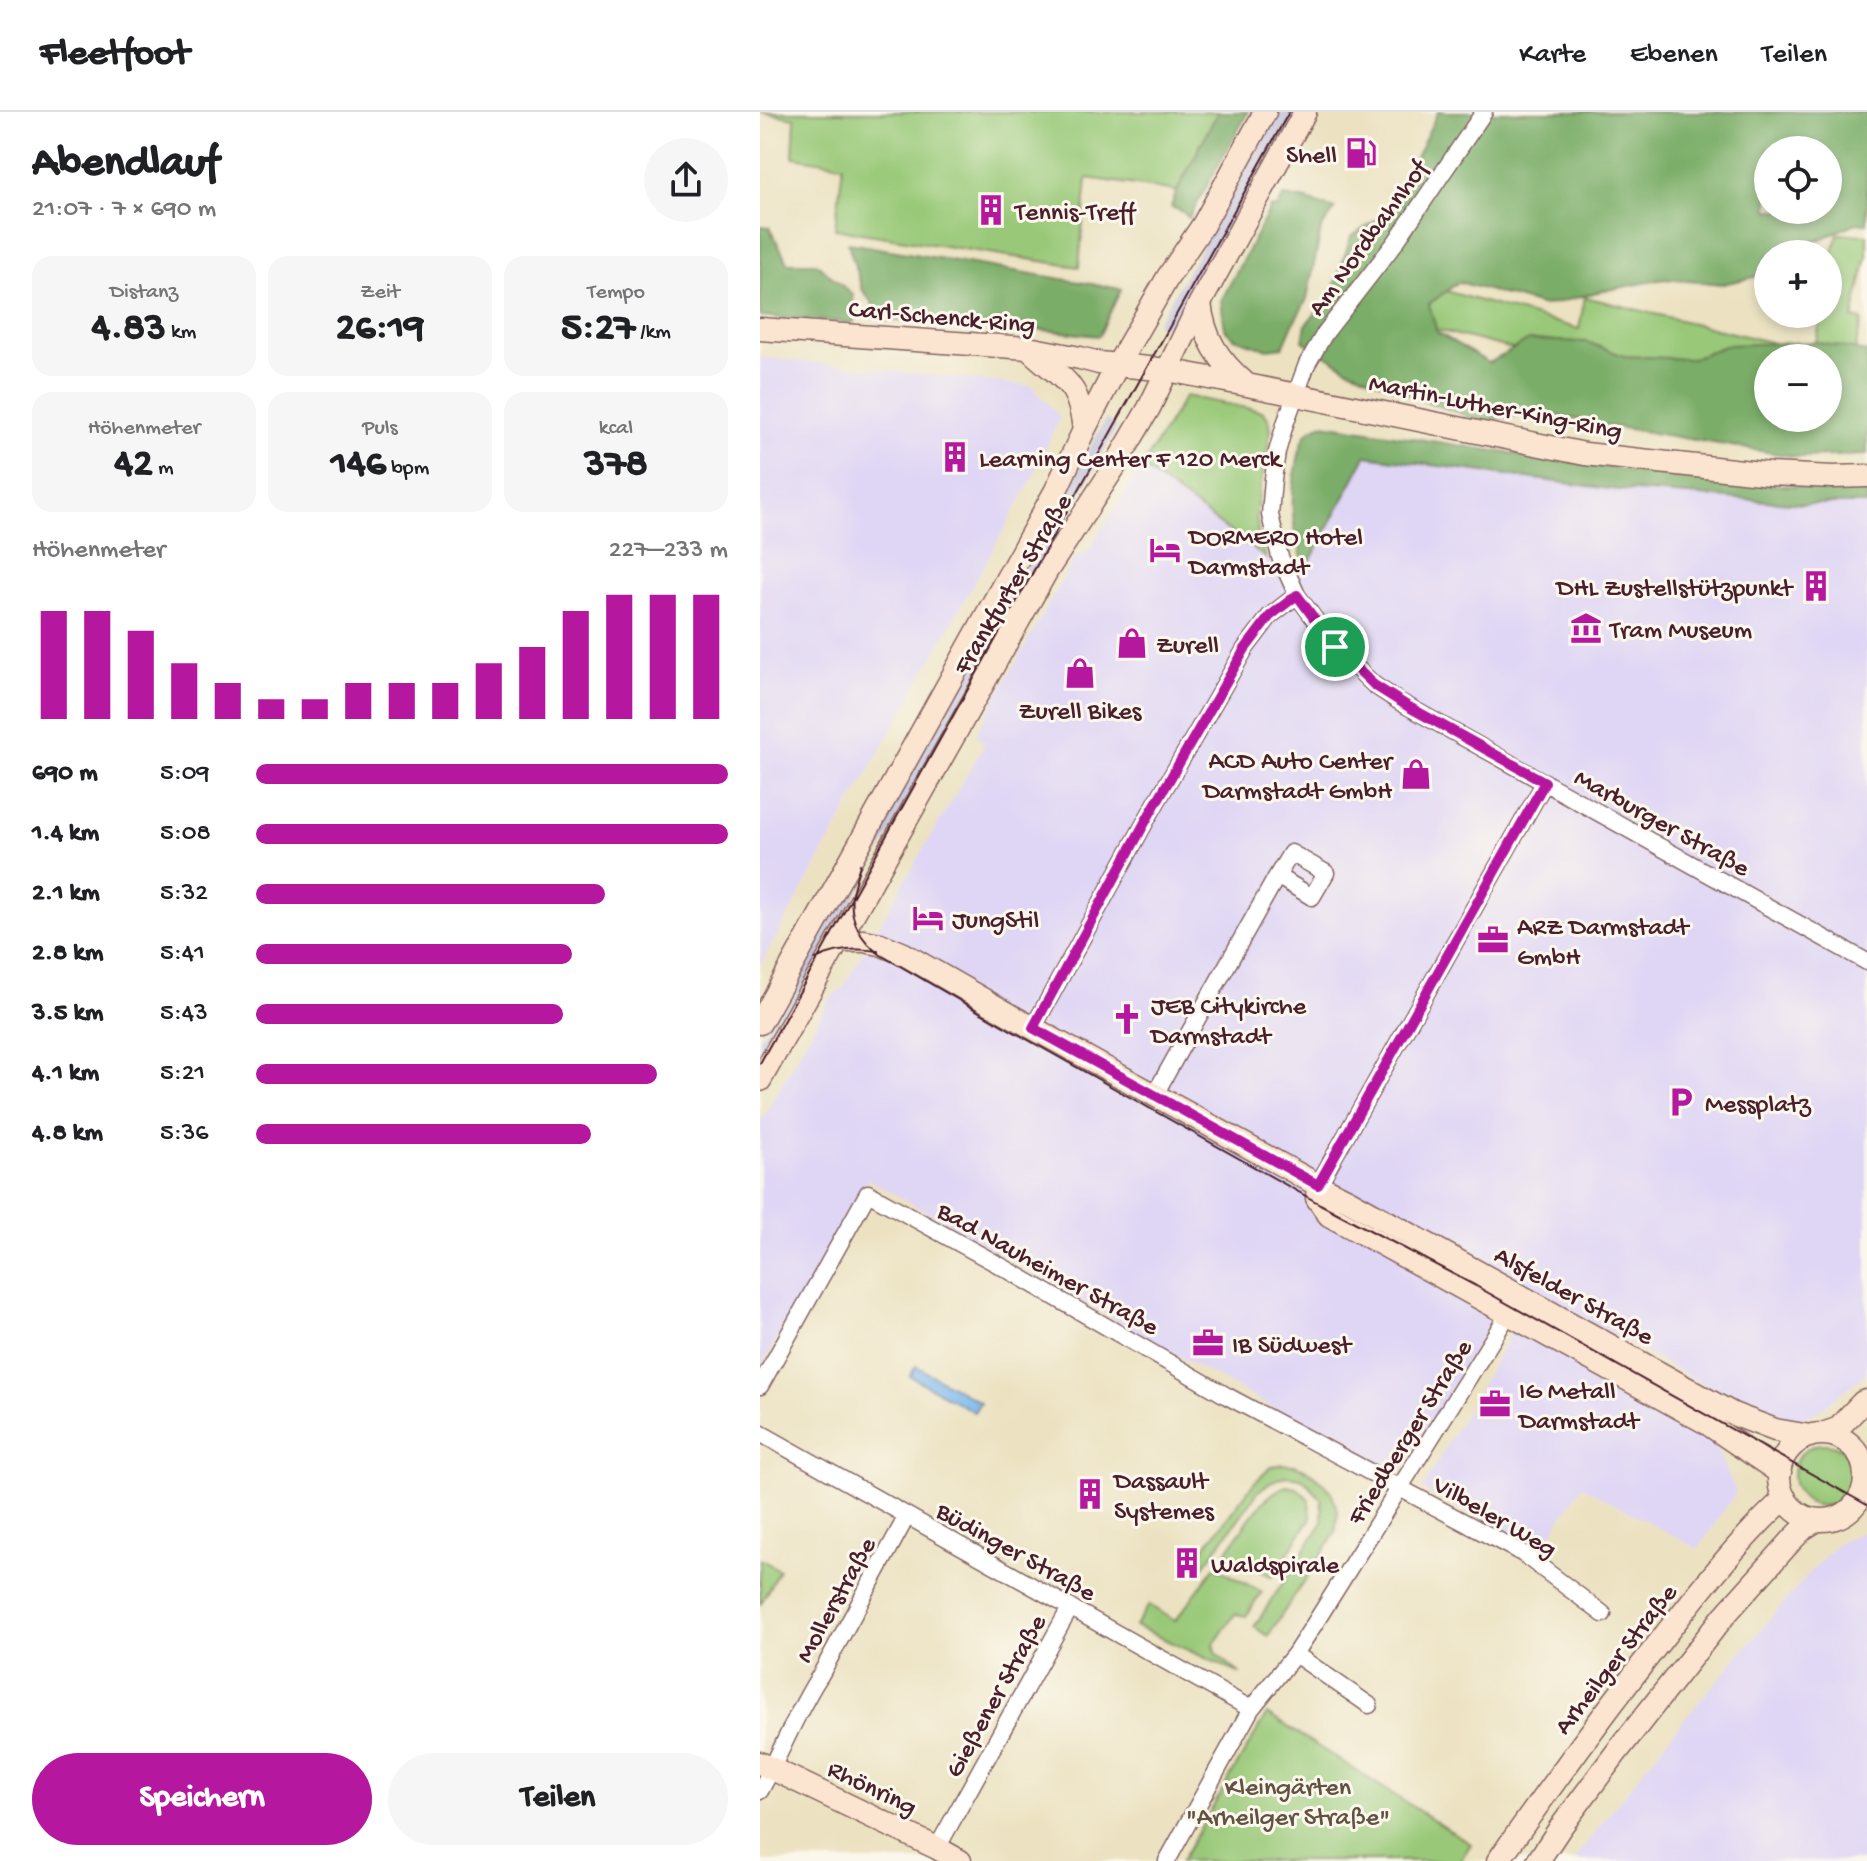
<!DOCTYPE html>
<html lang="de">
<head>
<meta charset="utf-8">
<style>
	body { margin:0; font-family:"Gochi Hand",sans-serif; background:#f6f6f6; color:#202124; height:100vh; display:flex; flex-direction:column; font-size:30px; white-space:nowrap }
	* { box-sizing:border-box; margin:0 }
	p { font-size:26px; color:#757577 }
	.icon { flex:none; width:44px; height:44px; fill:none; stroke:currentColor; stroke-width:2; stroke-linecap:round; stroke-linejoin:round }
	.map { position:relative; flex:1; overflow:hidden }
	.sheet { display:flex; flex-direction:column; background:#fff; width:760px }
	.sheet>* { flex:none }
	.tools { position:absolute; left:994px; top:24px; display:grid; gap:16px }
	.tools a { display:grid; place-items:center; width:88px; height:88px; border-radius:50%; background:#fff; box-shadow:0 4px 12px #0003; font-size:40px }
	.pin { position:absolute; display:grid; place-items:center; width:68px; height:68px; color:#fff; margin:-34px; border:4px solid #fff; border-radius:50%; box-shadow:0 2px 8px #0007 }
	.round { display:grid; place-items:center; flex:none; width:84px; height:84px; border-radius:42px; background:#f6f6f6 }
	.overview { display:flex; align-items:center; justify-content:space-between; height:136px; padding:0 32px }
	h1 { font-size:44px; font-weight:800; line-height:60px }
	.figures { display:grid; grid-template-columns:repeat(3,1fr); gap:12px; height:136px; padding:8px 32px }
	.figures div { display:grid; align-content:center; border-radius:20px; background:#f6f6f6; text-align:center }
	.figures b { font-size:40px; font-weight:800 }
	.figures small { font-size:22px; font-weight:400 }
	.figures p { font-size:22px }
	.chart { height:224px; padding:16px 32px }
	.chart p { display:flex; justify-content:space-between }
	.chart svg { width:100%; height:144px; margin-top:8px; stroke:#b5179e; stroke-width:6 }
	.primary-button { display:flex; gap:16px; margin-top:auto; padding:16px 32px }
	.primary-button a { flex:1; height:92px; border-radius:48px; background:#b5179e; color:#fff; font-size:32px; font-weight:800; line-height:92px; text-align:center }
	.primary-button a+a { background:#f6f6f6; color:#202124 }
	ul { padding:0 32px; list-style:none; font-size:26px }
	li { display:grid; grid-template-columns:128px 96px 1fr; align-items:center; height:60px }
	li i { height:20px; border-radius:10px; background:#b5179e }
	header { display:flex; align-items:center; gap:48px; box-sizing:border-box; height:112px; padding:0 40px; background:#fff; border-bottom:2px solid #e0e0e0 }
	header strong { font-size:38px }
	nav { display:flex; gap:44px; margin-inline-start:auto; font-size:28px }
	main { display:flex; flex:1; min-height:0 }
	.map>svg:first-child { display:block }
	.built { fill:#dfd5f5 }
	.industrial { fill:#c3c1db }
	.green { fill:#99c978; stroke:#727452; stroke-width:2 }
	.forest { fill:#7aad68; stroke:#62664a; stroke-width:2; fill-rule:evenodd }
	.water { fill:#78b7ec; stroke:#616b8c; stroke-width:2 }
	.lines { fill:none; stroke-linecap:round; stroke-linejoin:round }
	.street-casing { stroke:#836360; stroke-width:19 }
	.secondary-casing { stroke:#836360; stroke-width:25 }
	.street { stroke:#fff; stroke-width:16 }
	.secondary { stroke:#fce5d0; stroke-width:22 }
	.tram { stroke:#4a1f2b; stroke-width:2 }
	.route-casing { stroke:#fff; stroke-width:16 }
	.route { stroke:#b5179e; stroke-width:10 }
	.labels { text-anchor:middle; stroke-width:6; stroke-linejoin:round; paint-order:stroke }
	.poi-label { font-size:26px; fill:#4a1f2b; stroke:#fbf7ec; text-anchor:start }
	.street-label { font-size:26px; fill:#4a1f2b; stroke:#fbf7ec }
	.park-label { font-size:26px; fill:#625242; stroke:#fbf7ec }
</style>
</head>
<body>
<header>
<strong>Fleetfoot</strong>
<nav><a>Karte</a><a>Ebenen</a><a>Teilen</a></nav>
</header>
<main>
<section class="sheet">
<div class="overview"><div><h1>Abendlauf</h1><p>21:07 · 7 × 690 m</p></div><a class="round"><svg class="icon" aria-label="share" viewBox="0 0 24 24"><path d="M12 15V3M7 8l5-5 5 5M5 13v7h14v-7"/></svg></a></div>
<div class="figures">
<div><p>Distanz</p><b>4.83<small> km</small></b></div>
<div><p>Zeit</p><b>26:19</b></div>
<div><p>Tempo</p><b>5:27<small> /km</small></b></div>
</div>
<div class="figures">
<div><p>Höhenmeter</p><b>42<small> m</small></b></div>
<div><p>Puls</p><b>146<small> bpm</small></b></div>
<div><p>kcal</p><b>378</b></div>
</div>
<div class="chart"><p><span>Höhenmeter</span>227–233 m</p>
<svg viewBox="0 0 160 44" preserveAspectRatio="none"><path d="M5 44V11M15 44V11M25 44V17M35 44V27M45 44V33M55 44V38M65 44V38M75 44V33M85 44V33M95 44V33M105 44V27M115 44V22M125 44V11M135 44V6M145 44V6M155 44V6"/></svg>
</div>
<ul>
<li><b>690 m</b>5:09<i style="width:100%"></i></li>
<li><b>1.4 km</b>5:08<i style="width:100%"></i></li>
<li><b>2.1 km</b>5:32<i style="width:74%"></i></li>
<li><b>2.8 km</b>5:41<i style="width:67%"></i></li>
<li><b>3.5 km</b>5:43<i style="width:65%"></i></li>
<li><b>4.1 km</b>5:21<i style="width:85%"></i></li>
<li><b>4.8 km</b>5:36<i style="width:71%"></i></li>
</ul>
<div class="primary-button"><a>Speichern</a><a>Teilen</a></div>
</section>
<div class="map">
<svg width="1107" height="1749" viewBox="0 0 1107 1749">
	<rect width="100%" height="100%" fill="#fbf7ec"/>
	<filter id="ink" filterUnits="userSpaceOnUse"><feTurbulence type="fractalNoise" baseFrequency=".0125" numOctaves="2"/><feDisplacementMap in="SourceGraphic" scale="16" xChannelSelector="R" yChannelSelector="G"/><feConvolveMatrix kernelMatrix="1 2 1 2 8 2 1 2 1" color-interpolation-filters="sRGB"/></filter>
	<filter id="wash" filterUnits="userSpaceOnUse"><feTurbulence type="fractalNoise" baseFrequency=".006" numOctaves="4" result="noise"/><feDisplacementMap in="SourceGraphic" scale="32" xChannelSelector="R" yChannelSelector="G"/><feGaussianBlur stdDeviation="1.8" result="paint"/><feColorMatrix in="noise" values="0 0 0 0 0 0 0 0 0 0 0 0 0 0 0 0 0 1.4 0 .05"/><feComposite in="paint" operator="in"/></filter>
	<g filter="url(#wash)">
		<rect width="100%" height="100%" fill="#ece2c1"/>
		<path class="built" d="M0,245L271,274L300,305L270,371L0,854Z
			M605,344L845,377L1044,392H1107V1261L1058,1299L1045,1305L1021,1307L1006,1305L975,1290L756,1169L640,1362L520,1300L384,1225L108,1067L0,1257V1011L71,885L82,877L225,631L216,622L314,447L328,439L382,355L506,446L546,457Z
			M754,1215L952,1327L976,1380L938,1437L822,1374L780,1439L662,1377Z
			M1100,1421L1107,1422V1749H814L833,1722L920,1612L1046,1465L1073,1436L1085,1427Z"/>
		<path class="industrial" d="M515,0H537L457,141L455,140L412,216L396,212L431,154L501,30Z
			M346,307L357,315L0,955V927Z"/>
		<path class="green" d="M0,0H458L417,79L327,66L319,155L75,117L83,53L33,45L35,6Z
			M1078,122L1107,123V144L1093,206L1102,208L1085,281L1068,246H1053L1061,205L1055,204L1056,202H1068V158Z
			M626,162L819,217L825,185L1014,231L1013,242L1008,246L934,283L595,197Z
			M425,284L502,299L509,307L511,317L496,399L498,421L506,446L382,355Z
			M1033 1363a31 31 0 1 1 62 0a31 31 0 1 1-62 0Z
			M522,1352L535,1353L547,1358L561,1369L571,1379L578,1398L575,1422L508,1524L494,1515L563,1410L561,1387L550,1374L541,1366L525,1364L510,1370L498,1380L444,1454L435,1448L494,1371L510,1356Z
			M526,1374L537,1376L549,1387L551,1406L512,1465L466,1440C483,1418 499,1385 526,1374Z
			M0,1447L19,1458L0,1493Z
			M455,1455L502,1480L486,1504L475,1502L454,1532L457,1543L481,1562L375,1514L389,1493L415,1509Z
			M507,1602L711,1732L700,1749H421Z"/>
		<path class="forest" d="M458,0H488L429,106L423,100L411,95L417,79Z
			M678,0H1107V112L1096,111L1050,132L1035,142H1008V162L963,172L904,167L842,179L784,194L699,170L669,192L677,220L729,251L769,228L827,230L864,244L930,247L967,233L1056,230L1107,240V343L1037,345L851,314L779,300L721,309L665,289L587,256L543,229L546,212L571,184L591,125L630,99ZM1008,38H1068V98H1008ZM1008,246H1068V306H1008Z
			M524,84L547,88L575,97L561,117L547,187L532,214L523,235L507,237L474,226L465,217L461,189L511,95L517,97Z
			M0,114L9,115L28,151H56L93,183L94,211L0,204Z
			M88,131L361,177L339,224C268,216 197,209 125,209L102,177Z
			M563,312C687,331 812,353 937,366C994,371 1050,377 1107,376V392H1044L849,377L606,344L546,457C532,420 529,391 537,352C539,342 541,329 547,321C550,317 558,314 563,312Z"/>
		<path class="water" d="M156,1254L220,1290L214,1300L150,1264Z"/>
	</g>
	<g filter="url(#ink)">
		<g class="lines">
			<defs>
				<path id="street" d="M724,0L635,131L565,221L547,252L525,312L517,340L513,367L510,403L520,445L537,483L575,535L614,573L640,590L1107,850
					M531,741L566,761L552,785L517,764Z
					M273,916L388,705L485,537L510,504L537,483
					M395,982L517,764
					M558,1073L785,670
					M0,1274L108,1081L248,1158L467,1284L762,1441L843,1502
					M0,1321L491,1597
					M535,1542L609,1593
					M0,1679C21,1641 37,1598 61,1562L147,1404
					M177,1736L310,1496
					M407,1749L491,1597L535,1542L555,1511L749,1201"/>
				<path id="secondary" d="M440,191C444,227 459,249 486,272
					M0,217L268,236L320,246L339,251L407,258L487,273L825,342L1010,362L1073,365L1107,364
					M269,237C302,269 318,266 324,318
					M79,829H104L120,832L144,842L273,916L558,1073L557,1086L569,1103L945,1310L1020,1361
					M0,911L296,378L324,318L358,252L408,165L443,113L505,0
					M0,968L286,460L355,354L389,296L440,191L545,0
					M558,1073L590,1089L973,1302L1015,1318L1050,1324
					M1062,1322L1077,1317L1103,1290L1107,1289
					M1019 1365a43 43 0 1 1 86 0a43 43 0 1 1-86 0Z
					M0,1651L177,1736L200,1749
					M738,1749C792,1672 847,1597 905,1523C942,1476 980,1427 1025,1386
					M778,1749L800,1716L856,1641L964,1504L1033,1427L1044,1416L1057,1408"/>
			</defs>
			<use href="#street" class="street-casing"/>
			<use href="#secondary" class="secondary-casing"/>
			<use href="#street" class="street"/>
			<use href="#secondary" class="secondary"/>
			<path class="tram" d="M100,752C98,762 93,773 92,783C89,808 101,829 121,843L254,920L560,1092L716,1174L1107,1393
				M56,847C75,837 97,836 118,839
				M0,951L529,0"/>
		</g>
	</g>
	<g class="lines" filter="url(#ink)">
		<defs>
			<path id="route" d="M537,483L575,535L614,573L649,595L785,670L558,1073L273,916L388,705L485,537L510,504Z"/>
		</defs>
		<use href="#route" class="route-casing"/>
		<use href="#route" class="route"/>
	</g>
	<defs>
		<symbol id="fuel-bare" viewBox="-9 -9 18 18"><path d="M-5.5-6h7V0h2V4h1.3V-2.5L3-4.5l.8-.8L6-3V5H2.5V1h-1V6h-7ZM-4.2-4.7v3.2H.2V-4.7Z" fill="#b5179e" stroke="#fbf7ec" stroke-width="2.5" paint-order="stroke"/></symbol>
		<symbol id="building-bare" viewBox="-9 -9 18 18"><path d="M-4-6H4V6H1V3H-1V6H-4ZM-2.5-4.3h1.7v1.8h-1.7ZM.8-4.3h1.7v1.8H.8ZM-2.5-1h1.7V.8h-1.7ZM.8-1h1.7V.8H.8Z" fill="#b5179e" stroke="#fbf7ec" stroke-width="2.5" paint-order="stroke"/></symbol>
		<symbol id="hotel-bare" viewBox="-9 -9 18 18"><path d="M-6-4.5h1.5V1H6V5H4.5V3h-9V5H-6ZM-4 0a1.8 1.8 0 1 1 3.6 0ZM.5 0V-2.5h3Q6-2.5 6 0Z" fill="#b5179e" stroke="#fbf7ec" stroke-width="2.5" paint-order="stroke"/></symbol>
		<symbol id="museum-bare" viewBox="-9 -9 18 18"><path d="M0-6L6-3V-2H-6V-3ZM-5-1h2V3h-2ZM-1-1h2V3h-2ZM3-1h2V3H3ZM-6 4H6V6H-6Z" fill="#b5179e" stroke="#fbf7ec" stroke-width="2.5" paint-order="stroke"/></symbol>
		<symbol id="shop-bare" viewBox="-9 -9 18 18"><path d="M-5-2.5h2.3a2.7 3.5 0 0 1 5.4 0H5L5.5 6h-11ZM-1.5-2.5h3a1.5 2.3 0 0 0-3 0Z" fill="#b5179e" stroke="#fbf7ec" stroke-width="2.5" paint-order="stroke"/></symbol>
		<symbol id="office-bare" viewBox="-9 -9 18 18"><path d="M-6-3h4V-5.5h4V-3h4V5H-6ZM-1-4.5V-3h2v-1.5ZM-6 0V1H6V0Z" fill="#b5179e" stroke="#fbf7ec" stroke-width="2.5" paint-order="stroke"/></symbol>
		<symbol id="church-bare" viewBox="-9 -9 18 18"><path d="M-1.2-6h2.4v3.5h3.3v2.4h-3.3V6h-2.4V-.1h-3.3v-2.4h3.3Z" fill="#b5179e" stroke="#fbf7ec" stroke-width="2.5" paint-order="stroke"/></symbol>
		<symbol id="parking-bare" viewBox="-9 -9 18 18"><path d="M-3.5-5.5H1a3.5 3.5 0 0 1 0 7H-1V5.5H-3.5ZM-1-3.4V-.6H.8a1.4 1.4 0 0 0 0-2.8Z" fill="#b5179e" stroke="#fbf7ec" stroke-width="2.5" paint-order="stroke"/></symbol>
	</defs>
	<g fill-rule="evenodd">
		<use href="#fuel-bare" x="579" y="19" width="44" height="44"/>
		<use href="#building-bare" x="209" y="76" width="44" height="44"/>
		<use href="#building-bare" x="173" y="323" width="44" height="44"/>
		<use href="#hotel-bare" x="383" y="416" width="44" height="44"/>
		<use href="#building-bare" x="1034" y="452" width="44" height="44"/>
		<use href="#museum-bare" x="804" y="494" width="44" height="44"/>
		<use href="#shop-bare" x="350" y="509" width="44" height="44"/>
		<use href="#shop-bare" x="298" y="539" width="44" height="44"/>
		<use href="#shop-bare" x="634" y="640" width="44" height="44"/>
		<use href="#hotel-bare" x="146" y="784" width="44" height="44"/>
		<use href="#office-bare" x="711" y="806" width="44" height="44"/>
		<use href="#church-bare" x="345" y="885" width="44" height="44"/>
		<use href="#parking-bare" x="899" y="968" width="44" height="44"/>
		<use href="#office-bare" x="426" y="1209" width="44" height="44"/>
		<use href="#office-bare" x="713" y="1270" width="44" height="44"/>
		<use href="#building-bare" x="308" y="1360" width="44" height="44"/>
		<use href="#building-bare" x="405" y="1429" width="44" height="44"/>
	</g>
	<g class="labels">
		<g class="poi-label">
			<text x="577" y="50" text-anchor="end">Shell</text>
			<text x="255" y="107">Tennis-Treff</text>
			<text x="219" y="354">Learning Center F 120 Merck</text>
			<text x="429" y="432">DORMERO Hotel<tspan x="429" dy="30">Darmstadt</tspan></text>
			<text x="1032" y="483" text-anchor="end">DHL Zustellstützpunkt</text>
			<text x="850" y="525">Tram Museum</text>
			<text x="396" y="540">Zurell</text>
			<text x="320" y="606" text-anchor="middle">Zurell Bikes</text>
			<text x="632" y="656" text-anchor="end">ACD Auto Center<tspan x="632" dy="30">Darmstadt GmbH</tspan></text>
			<text x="192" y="815">JungStil</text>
			<text x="757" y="822">ARZ Darmstadt<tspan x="757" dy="30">GmbH</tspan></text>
			<text x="391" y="901">JEB Citykirche<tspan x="391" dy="30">Darmstadt</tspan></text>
			<text x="945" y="999">Messplatz</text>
			<text x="472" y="1240">IB Südwest</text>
			<text x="759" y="1286">IG Metall<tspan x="759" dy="30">Darmstadt</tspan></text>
			<text x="354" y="1376">Dassault<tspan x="354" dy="30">Systemes</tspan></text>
			<text x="451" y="1460">Waldspirale</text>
		</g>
		<g class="street-label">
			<text transform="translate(606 125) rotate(-54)" y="9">Am Nordbahnhof</text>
			<text transform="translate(182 203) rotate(5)" y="9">Carl-Schenck-Ring</text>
			<text transform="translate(736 293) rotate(11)" y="9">Martin-Luther-King-Ring</text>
			<text transform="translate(251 471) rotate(-59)" y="9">Frankfurter Straße</text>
			<text transform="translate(903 709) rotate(29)" y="9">Marburger Straße</text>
			<text transform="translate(289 1155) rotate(29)" y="9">Bad Nauheimer Straße</text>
			<text transform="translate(815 1182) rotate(29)" y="9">Alsfelder Straße</text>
			<text transform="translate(648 1319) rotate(-58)" y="9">Friedberger Straße</text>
			<text transform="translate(736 1403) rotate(30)" y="9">Vilbeler Weg</text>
			<text transform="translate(257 1438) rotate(29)" y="9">Büdinger Straße</text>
			<text transform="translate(74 1487) rotate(-61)" y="9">Mollerstraße</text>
			<text transform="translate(854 1546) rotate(-52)" y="9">Arheilger Straße</text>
			<text transform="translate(234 1583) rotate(-61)" y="9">Gießener Straße</text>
			<text transform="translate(113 1674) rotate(26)" y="9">Rhönring</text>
		</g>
		<g class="park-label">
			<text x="528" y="1682">Kleingärten<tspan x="528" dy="30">"Arheilger Straße"</tspan></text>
		</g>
	</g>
</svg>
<div class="tools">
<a><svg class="icon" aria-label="locate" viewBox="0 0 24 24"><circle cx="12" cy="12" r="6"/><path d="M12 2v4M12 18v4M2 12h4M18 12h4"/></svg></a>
<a>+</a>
<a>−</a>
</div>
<div class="pin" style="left:575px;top:535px;background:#1e9e55"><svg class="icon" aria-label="arrive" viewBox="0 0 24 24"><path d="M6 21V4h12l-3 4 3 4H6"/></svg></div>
</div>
</main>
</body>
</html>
